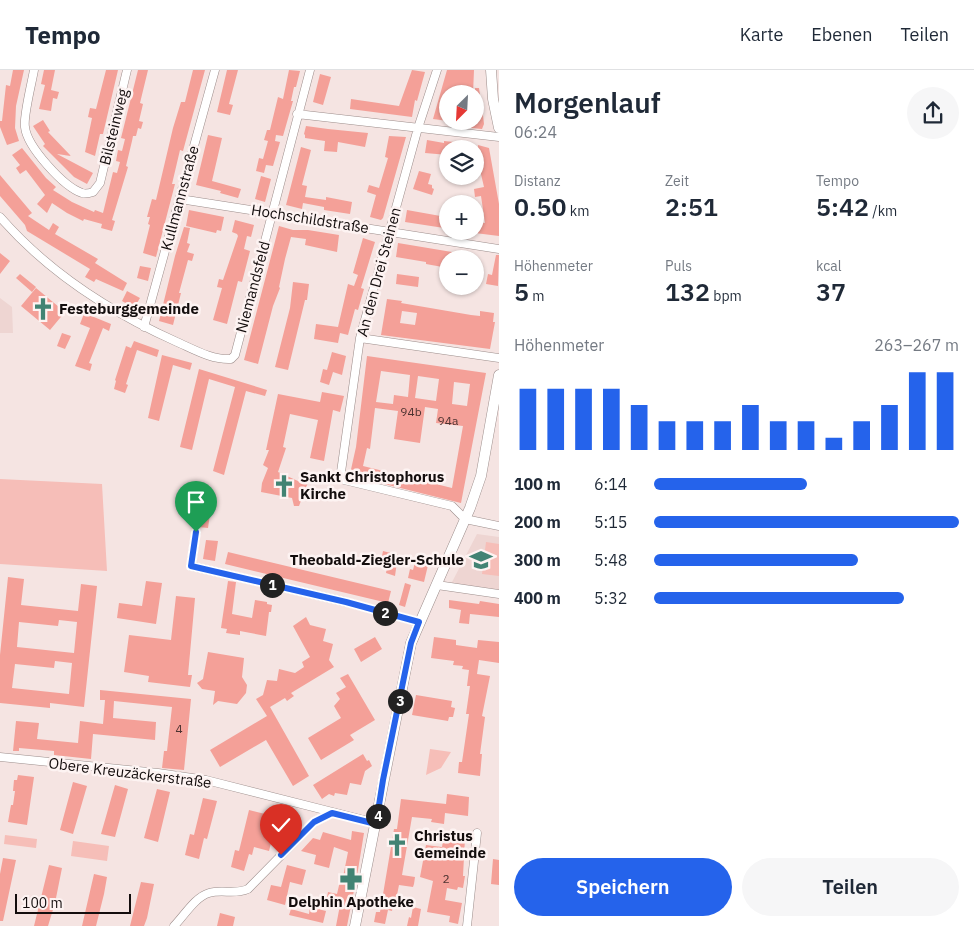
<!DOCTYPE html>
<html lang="de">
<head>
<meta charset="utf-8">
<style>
	body { margin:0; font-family:"IBM Plex Sans",sans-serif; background:#f6f6f7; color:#1f2937; height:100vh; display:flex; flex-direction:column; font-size:19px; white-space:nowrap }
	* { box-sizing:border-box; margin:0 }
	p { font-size:16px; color:#747a83 }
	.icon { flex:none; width:28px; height:28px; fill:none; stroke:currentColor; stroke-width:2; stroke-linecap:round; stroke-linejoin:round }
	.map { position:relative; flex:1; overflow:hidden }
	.panel { display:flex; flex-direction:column; background:#fff; width:475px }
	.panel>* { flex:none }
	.needle { width:32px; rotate:204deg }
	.buttons { position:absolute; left:439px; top:15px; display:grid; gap:10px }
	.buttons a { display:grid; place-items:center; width:45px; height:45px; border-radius:50%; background:#fff; box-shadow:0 1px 4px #0004; font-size:25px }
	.scale { position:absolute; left:15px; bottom:12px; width:116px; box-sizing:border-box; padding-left:5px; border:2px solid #130d0d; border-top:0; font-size:14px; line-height:18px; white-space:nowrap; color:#130d0d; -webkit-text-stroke:4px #fdf3f2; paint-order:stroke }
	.pin { position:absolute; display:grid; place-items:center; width:42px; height:42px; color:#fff; margin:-51px -21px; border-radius:50% 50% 50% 0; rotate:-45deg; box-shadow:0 0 5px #0007 }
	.pin .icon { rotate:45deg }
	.km { position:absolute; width:25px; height:25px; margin:-12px; border-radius:50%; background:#222; color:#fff; font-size:14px; line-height:25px; text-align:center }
	.round { display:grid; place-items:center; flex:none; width:52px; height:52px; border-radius:26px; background:#f6f6f7 }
	.summary { display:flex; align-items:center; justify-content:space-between; height:85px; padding:0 15px }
	h1 { font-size:28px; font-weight:600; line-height:38px }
	.metrics { display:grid; grid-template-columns:repeat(3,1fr); gap:8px; height:85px; padding:5px 15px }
	.metrics div { display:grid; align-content:center }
	.metrics b { font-size:25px; font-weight:600 }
	.metrics small { font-size:14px; font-weight:400 }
	.metrics p { font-size:14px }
	.chart { height:140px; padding:10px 15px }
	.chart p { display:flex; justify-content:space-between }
	.chart svg { width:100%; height:90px; margin-top:5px; stroke:#2563eb; stroke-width:6 }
	.cta { display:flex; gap:10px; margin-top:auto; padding:10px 15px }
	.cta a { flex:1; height:58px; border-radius:30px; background:#2563eb; color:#fff; font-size:20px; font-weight:600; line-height:58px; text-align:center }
	.cta a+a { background:#f6f6f7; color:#1f2937 }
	ul { padding:0 15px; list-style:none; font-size:16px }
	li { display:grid; grid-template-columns:80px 60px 1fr; align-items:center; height:38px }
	li i { height:12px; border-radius:6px; background:#2563eb }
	header { display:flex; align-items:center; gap:30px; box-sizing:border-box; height:70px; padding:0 25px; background:#fff; border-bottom:1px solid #e0e1e3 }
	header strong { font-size:24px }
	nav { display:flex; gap:28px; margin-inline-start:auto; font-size:18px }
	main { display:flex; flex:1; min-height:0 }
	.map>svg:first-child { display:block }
	.built { fill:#eed5d2 }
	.green { fill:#f6beb8 }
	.building { fill:#f4a098; fill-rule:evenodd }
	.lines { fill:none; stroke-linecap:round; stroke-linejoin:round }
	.minor-casing { stroke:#9c8d8b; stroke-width:9 }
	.tertiary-casing { stroke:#9c8d8b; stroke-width:11 }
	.minor { stroke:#fff; stroke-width:8 }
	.tertiary { stroke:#fff; stroke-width:10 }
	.route-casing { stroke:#fff; stroke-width:10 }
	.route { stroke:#2563eb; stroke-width:6 }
	.labels { text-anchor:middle; stroke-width:5; stroke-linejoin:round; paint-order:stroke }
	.number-label { font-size:12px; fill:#4b3230 }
	.street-label { font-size:15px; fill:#130d0d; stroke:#fdf3f2 }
	.poi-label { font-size:15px; font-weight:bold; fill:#130d0d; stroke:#fdf3f2; text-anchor:start }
</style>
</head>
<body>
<header>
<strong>Tempo</strong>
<nav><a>Karte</a><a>Ebenen</a><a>Teilen</a></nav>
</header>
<main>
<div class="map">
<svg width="499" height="856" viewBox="0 0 499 856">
	<rect width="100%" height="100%" fill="#f5e4e2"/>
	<path class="built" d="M0,228L12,237L13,263H0Z
		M477,464L499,467V520L451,514Z"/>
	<path class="green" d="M0,409L102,414L107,501L0,494Z
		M486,472L499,474V506L482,504Z
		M430,679L451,682L441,698L426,705Z
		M5,765L37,769L36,778L4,774Z
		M73,771L109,776L107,791L71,786Z"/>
	<path class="building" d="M13,0H24L16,36L15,58L19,71L7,75L0,57V51H2L6,15L10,16Z
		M44,0H55L51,20L59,22L57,29L53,28L51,41L39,39L45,15L41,14Z
		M106,0H118L103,64H100L95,86L85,82L92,48L88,47L90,38L96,39Z
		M138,0H148L140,33L143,34L139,51L143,52L141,59L138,58L136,66H133L132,71L126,96L128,97L112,150L115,151L112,161L101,158L102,154L84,149L83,151L67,143L52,133L47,143L37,134L45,125L26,100L20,104L16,98L20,95L12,85L22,78L46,108L56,117L53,120L72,132L94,142L95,140L103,143L113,102L117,103L120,92L116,91L118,80L122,81L125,69L121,68Z
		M193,0H205L183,81L180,80L172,114H175L156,187L143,183L150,155L148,154L150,147H147L152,129L156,130L173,58L181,32H185Z
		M227,0H238L229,34L233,35L230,45L217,42Z
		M289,0L300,1L296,17H294L291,31H293L283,66L276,65L275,71L280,72L273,96L266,95L264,103L256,101L259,88L263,89L268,71L264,70L267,60H270L278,27L283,29Z
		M412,0L425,2L417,31L415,30L412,47L350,39L351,29L399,36Z
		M447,0H474L473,24H448V51L433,49Z
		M320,4L331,7L323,35L313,32Z
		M475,18H479L483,45L484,54L482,59L471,58L472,51H475Z
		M43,50L50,61L48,62L71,86L57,84L93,103L87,114L74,107L43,76L45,74L33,56Z
		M306,56L328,59L368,63L365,77L338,72L337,82L324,81L325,71L305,68V65L304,64Z
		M208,65L222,68L212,111L241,119L238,128L220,123L221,121L196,115Z
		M389,66L406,67L383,148L381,150L370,147L376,125L367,122L369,115L379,118L388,88L385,87Z
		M427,70L444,73V71L464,73V79H448V85L425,83Z
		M478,75L489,78L499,134V166L475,163V151L485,153L481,126L475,127L474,119L484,117L480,100L475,101Z
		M301,77L311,80L302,115L307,116L305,127L326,130V127L352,132L350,144L324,140V137L303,133L302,139L286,135Z
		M419,101L431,104L428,114L432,115V118L434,119L432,125L413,119Z
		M0,105L32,143L28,146L49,160L53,153L59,157L55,164L98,189L95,193L127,213L123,221L96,209L94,212L85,207L90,199L27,161L25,155L0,126Z
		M261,106L271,109L265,132L255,129Z
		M189,140L224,147L221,161L217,160L216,163L186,156Z
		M407,140L446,147L444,158L405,152Z
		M235,150L254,155L251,167L247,166L244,179L250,181L242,212L238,211L227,254L213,250L222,218L217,217L219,209L223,210L238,166L237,164L232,162Z
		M279,156L293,160H308L339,165L337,182L305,175L306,169L291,167L285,189L279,217L280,218L273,236L258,294L244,290Z
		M184,157L190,158L187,173L190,174L187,182L194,184L192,191L188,190L179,223H181L173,255L159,251L175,186Z
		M363,168L375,172L361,218L364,219L358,240L355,239L348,265L340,263L338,273L314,269L316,254L338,257L348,214L354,216L358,205L353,203Z
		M398,173L470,185V189H448V198L426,194V192L396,187Z
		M0,183L10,191L0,204Z
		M496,185H499L498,216L486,214L488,204L492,205Z
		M140,196L151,198L148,211L137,208Z
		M20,204L36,217L32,222L16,208Z
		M397,204L419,207L418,217L396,214Z
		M293,212L309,214L307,230H305L288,300L275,297L290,238Z
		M36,218L65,242L50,260L21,236Z
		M127,221L140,228L134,238L122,231Z
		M387,229L402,231L401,233L471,245L480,246V241L494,243L493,252H495L490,279L381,265ZM402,241L417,243L415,255L400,253Z
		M85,241L90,243L89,245L111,254L109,261L103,258L89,293L92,294L90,301L75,296L90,258L80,254Z
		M62,263L71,266L65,279L57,276Z
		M134,271L159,280L157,287L137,280L126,314L128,315L125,323L114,319L116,311L115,310L126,276L131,278Z
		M332,282L346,286L342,305L333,302L329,315L320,312L323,299L327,300Z
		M162,285L192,293L190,300L173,295L159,351L148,348Z
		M367,286L486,303L461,433L360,408V406L350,404L356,377ZM381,301L410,305L408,327L394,325L393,334L376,332ZM418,306L439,309L436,331L415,328ZM454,312L470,314L467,336L452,334ZM425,337L438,339L436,353L463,356L452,418L363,396L367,378L370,379L375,338L398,341L394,369L420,373Z
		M199,299L267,320L265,326L246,321L224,405L213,401L235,317L209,309L192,380L180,377Z
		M322,322L344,326L340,342L333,340L324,391L310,388L318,350L290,344L283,377L286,378L278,402L298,411L305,406L309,409L306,418L313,425L302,428L299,436H294L292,428L261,422L262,413L268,398L263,395L269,380H266L278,324L320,332Z
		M199,443L210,444L208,458L198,457Z
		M206,470L218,471L215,491L203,489Z
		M383,481L398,485L395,506L386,503L388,492L381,491Z
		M228,482L391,521L388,533L225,494Z
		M416,488L429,491L424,512L408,508L410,499L413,500Z
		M8,507L24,509L21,535L78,541L81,514L97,516L84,637L50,633V638L0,633V585ZM59,550L77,552L74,583L17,577L19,552L58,556ZM55,591L72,593L69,624L12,618L15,594L54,598Z
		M146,511L162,513L156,554L117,548L119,533L142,536Z
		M228,511L236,512L232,544L252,548L255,530L267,532V534L272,535L271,542H269L266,566L240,561V565L226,563L227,559L221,558Z
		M405,513L411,515L405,537L399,535Z
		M176,526L195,528L188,605H192L190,617L148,612L149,606L124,602L129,565L171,570Z
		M449,530L479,534L480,531L499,534V547L470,544L469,554L459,553L461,540L449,538Z
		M306,547L310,555L326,559L323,571L333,574L329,590L334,597L291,623L294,626L287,631L285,628L270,637L309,706L293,716L266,670L220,697L210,680L267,646L256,629L263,625L267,610L277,611L279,599L295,603L304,597L302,592L310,587L293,556Z
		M375,567L382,579L361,592L354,579Z
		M434,567L456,570V575L477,578L478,570L499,572V593L479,590L477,604L490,606L482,646L485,647L480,684H482L480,706L458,703L459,692H462L469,644H466L470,616H467L469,600L462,599L463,596L453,595L454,591L431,588Z
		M208,582L244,588L242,607L247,615L246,623L237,634L218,631L213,635L215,621L202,619L197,613L203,609Z
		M348,604L375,650L350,665L354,670L321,690L308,668L341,648L334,636L340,629L336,623L346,617L340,608Z
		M100,620L191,629L184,700L162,698L164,681H167L172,637L114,631L113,648L156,652L155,670L93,664L91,689L54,685V681L19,678V681H13L16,651L39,653L37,669L78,673L80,651L103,654L105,630H100Z
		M416,625L452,631L451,637L455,638L453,647H449L448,651L412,645Z
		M363,684L367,691L369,690L372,696L365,701L361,715L350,713L347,725L335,723L334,726L329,724L322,729L313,715Z
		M18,705L34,707L27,755L8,752L11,735H13L15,721H13L14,710H17Z
		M73,712L87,716L73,764L60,760Z
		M115,715L128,719L115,767L101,764Z
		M157,719L170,722L158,772L144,768Z
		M447,724L469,727L468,746L445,743L444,754L431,752L432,749L412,747L402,805L415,807L414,814L413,817L399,815L395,835H393L392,841L388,840L385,854L374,852L376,842H380L394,759H397L401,729L446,734Z
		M203,728L217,731L207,769L204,768L199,789L185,785L190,764L194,765Z
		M274,738L300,745L292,764L277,759L276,765H273L269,781L254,777L252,785L249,784L244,801L231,797L235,780L239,781L249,740L273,746Z
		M352,761L364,763L358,800L347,856H336L340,835L326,832L328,822L337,824L341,807H343L348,782L334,777L329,798L314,794L316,785L301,781L313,768L320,770L323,762L351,770Z
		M444,764L465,768L463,806H465L463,818L458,817L457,820L447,818L445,830L462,833L458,854L449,852L450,846L427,842L433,811L420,807L426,775L442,777Z
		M3,788L16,790L3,851H0V804Z
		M493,789L499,790V815L491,814Z
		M49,795L62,798L55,833L48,856H34Z
		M287,795L306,800L302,815L290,812L285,835L267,830L271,815L281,817Z
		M94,804L107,807L104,824L96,856H82Z
		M141,812L154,814L147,848L144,856H130Z
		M310,837L326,841L323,853L289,845L291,839L309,844Z
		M413,837L421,839L418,856H407L409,847L411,848Z
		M220,843L235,847L233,856H217Z"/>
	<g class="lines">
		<defs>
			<path id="minor" d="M34,0C32,12 23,47 25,57C27,77 64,117 82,123C86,124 90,123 93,122L100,113L127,0
				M437,0L418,58L360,268L340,409L452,436L465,449L499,456
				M297,44L499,67
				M180,129L499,179
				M0,147C48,202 112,243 177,272C195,280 212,290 231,289L235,285L310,0
				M144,257L215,0
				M360,268L499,288
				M196,462L191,496L346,532L419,552
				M437,515L499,524
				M0,687L158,703L206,710L376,753
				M174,856C184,846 195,827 209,823C222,819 235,825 248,819L314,752L332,743
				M467,856L477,763"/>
			<path id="tertiary" d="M491,0L493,29L499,58
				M355,856L411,573L470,438L481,406L499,305"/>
		</defs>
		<use href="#minor" class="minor-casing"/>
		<use href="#tertiary" class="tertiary-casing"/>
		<use href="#minor" class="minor"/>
		<use href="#tertiary" class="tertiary"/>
	</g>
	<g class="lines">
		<defs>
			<path id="route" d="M196,462L191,496L346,532L419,552L411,573L383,710L376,754L332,743L314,752L281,785"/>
		</defs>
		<use href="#route" class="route-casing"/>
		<use href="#route" class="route"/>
	</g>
	<defs>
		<symbol id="church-bare" viewBox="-9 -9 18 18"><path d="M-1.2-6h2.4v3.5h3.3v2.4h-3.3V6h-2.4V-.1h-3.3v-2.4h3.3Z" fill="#428373" stroke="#fdf3f2" stroke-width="2.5" paint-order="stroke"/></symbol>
		<symbol id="school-bare" viewBox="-9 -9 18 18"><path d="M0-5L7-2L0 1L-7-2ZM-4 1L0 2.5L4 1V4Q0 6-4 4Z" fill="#428373" stroke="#fdf3f2" stroke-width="2.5" paint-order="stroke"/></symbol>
		<symbol id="pharmacy-bare" viewBox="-9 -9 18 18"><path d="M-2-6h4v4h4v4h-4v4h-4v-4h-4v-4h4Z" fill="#428373" stroke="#fdf3f2" stroke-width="2.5" paint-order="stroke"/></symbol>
	</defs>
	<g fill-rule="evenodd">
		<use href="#church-bare" x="27" y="223" width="32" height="32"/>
		<use href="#church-bare" x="268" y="400" width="32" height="32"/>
		<use href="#school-bare" x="465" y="474" width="32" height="32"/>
		<use href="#church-bare" x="381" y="759" width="32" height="32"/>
		<use href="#pharmacy-bare" x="335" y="793" width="32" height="32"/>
	</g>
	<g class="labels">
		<g class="number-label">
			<text x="411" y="346">94b</text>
			<text x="448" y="355">94a</text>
			<text x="179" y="663">4</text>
			<text x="446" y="813">2</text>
		</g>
		<g class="street-label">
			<text transform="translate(114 57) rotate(-76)" y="5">Bilsteinweg</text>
			<text transform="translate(180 128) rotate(-75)" y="5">Kullmannstraße</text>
			<text transform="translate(310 149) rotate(9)" y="5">Hochschildstraße</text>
			<text transform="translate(379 202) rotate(-75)" y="5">An den Drei Steinen</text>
			<text transform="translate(253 217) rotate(-75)" y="5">Niemandsfeld</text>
			<text transform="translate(130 703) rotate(7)" y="5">Obere Kreuzäckerstraße</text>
		</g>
		<g class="poi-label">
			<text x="59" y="244">Festeburggemeinde</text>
			<text x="300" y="412">Sankt Christophorus<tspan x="300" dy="17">Kirche</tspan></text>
			<text x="464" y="495" text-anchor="end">Theobald-Ziegler-Schule</text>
			<text x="414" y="771">Christus<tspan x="414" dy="17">Gemeinde</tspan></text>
			<text x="351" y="837" text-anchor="middle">Delphin Apotheke</text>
		</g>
	</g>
</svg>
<div class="buttons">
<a><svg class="needle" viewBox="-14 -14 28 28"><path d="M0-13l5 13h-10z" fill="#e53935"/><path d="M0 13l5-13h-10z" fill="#747a83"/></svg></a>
<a><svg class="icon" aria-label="layers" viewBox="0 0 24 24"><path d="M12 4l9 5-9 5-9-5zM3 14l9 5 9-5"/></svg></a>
<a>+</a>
<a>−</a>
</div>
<div class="scale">100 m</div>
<div class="pin" style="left:196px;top:462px;background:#1e9e55"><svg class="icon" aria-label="arrive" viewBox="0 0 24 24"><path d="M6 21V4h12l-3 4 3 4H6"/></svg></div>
<div class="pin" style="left:281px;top:785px;background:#d93025"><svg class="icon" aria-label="check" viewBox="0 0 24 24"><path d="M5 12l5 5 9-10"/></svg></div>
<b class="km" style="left:272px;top:515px">1</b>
<b class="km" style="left:385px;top:543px">2</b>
<b class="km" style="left:400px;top:631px">3</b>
<b class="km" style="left:378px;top:746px">4</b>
</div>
<section class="panel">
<div class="summary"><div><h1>Morgenlauf</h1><p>06:24</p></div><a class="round"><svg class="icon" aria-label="share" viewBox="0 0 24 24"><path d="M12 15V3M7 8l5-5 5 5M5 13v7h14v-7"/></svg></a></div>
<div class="metrics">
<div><p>Distanz</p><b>0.50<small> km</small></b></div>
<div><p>Zeit</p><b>2:51</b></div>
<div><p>Tempo</p><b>5:42<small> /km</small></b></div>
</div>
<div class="metrics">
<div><p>Höhenmeter</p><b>5<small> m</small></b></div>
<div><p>Puls</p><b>132<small> bpm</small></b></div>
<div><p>kcal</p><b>37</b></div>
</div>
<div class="chart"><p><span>Höhenmeter</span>263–267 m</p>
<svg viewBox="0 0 160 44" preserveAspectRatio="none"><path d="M5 44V14M15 44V14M25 44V14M35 44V14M45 44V22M55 44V30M65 44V30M75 44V30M85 44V22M95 44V30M105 44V30M115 44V38M125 44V30M135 44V22M145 44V6M155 44V6"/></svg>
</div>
<ul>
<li><b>100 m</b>6:14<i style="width:50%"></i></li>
<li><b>200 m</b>5:15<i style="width:100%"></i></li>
<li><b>300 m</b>5:48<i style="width:67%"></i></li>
<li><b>400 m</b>5:32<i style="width:82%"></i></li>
</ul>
<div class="cta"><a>Speichern</a><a>Teilen</a></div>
</section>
</main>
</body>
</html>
